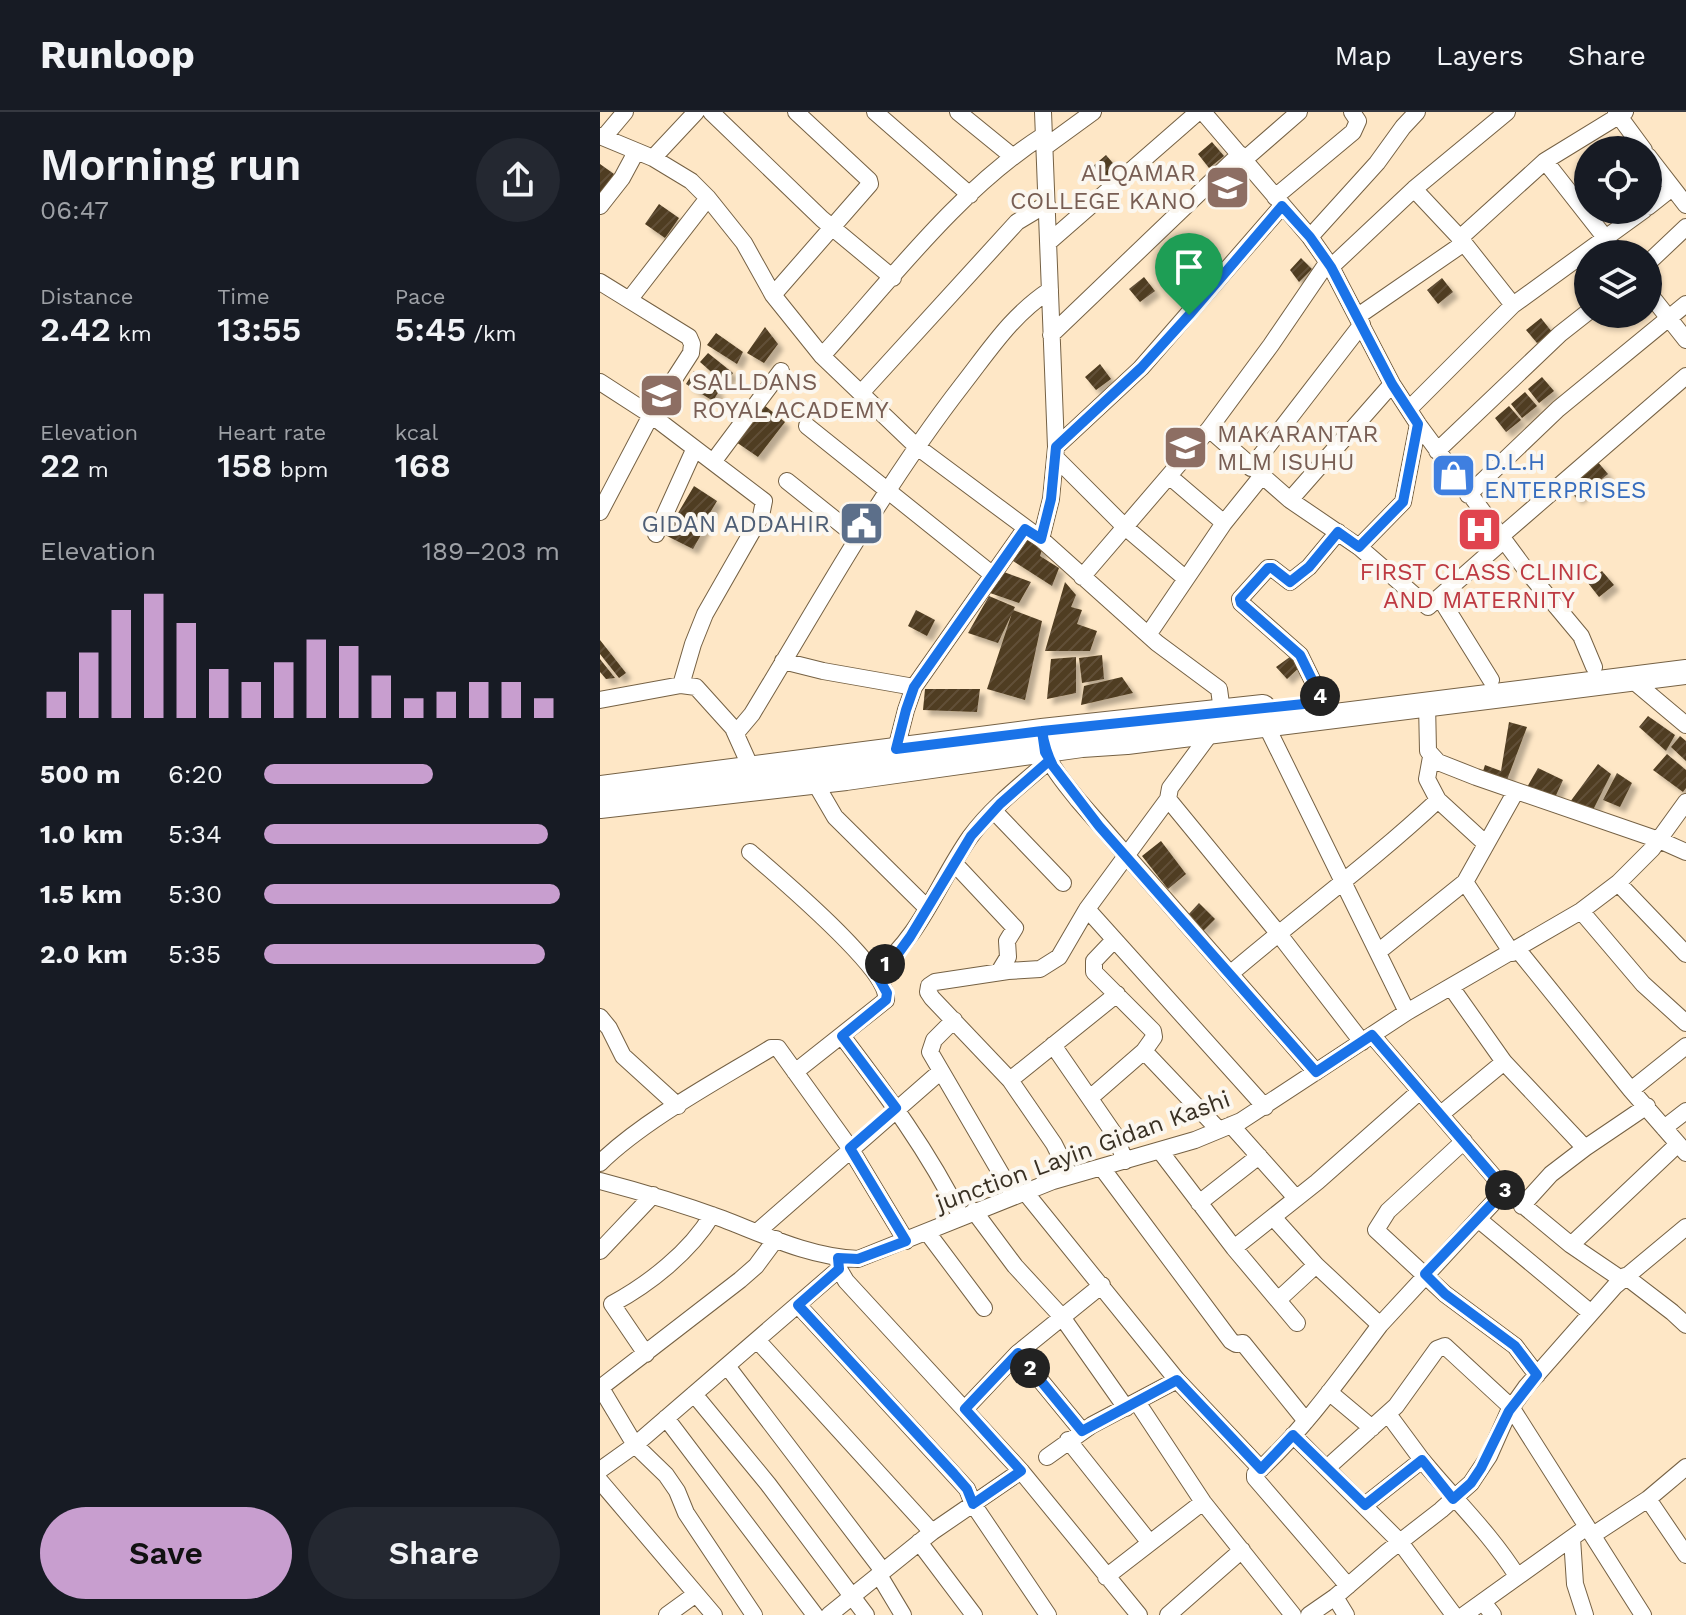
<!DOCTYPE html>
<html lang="en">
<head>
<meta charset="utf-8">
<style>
	body { margin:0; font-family:"Work Sans",sans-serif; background:#242831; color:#f1f3f6; height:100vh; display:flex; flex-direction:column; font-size:30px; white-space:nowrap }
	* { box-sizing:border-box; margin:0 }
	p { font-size:26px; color:#9ea1a6 }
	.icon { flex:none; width:44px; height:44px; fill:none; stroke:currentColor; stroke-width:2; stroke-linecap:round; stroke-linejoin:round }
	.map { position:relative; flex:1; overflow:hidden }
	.drawer { display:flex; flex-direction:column; background:#171b24; width:600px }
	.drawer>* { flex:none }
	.controls { position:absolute; left:974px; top:24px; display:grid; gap:16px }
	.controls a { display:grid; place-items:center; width:88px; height:88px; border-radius:50%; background:#171b24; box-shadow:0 2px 6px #0004; font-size:40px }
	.pin { position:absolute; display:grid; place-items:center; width:68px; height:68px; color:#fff; margin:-82px -34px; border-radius:50% 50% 50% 0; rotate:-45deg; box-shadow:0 0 8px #0007 }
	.pin .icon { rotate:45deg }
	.km { position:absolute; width:40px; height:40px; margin:-20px; border-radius:50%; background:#222; color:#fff; font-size:22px; line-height:40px; text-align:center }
	.round { display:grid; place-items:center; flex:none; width:84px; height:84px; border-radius:42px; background:#242831 }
	.headline { display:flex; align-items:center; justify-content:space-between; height:136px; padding:0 40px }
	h1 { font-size:44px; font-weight:600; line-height:60px }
	.metrics { display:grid; grid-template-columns:repeat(3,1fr); gap:12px; height:136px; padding:8px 40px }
	.metrics div { display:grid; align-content:center }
	.metrics b { font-size:34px; font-weight:600 }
	.metrics small { font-size:22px; font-weight:400 }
	.metrics p { font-size:22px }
	.chart { height:224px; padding:16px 40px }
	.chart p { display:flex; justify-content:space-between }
	.chart svg { width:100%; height:144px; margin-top:8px; stroke:#c89ecf; stroke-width:6 }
	.cta { display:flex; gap:16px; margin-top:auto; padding:16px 40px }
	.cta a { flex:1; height:92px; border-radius:48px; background:#c89ecf; color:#111; font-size:32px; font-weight:600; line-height:92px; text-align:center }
	.cta a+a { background:#242831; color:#f1f3f6 }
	ul { padding:0 40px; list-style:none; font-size:26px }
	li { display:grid; grid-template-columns:128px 96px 1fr; align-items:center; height:60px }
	li i { height:20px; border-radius:10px; background:#c89ecf }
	header { display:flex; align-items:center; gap:48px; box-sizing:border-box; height:112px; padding:0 40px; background:#171b24; border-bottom:2px solid #363941 }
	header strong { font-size:38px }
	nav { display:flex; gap:44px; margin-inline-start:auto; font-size:28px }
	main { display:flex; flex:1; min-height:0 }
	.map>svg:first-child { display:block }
	.building { fill:url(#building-hatch); filter:url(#shadow) }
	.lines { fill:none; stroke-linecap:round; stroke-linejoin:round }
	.street-casing { stroke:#756144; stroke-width:18 }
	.primary-casing { stroke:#756144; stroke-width:26 }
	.street { stroke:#fff; stroke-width:16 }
	.primary { stroke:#fff; stroke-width:24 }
	.route-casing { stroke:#fff; stroke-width:16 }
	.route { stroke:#1a73e8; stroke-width:10 }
	.labels { text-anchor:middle; stroke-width:8; stroke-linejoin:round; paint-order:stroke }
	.education-label { font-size:24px; fill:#785e54; stroke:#fbf7f0; text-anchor:start }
	.shop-label { font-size:24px; fill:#366cbe; stroke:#fbf7f0; text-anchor:start }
	.service-label { font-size:24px; fill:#4e5e75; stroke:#fbf7f0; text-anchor:end }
	.health-label { font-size:24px; fill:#be3a42; stroke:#fbf7f0 }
	.street-label { font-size:24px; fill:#393023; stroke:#fbf7f0 }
</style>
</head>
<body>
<header>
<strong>Runloop</strong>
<nav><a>Map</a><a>Layers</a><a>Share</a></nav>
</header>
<main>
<section class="drawer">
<div class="headline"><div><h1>Morning run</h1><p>06:47</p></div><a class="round"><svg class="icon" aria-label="share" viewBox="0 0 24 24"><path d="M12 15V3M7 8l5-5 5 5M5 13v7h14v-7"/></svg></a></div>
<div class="metrics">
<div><p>Distance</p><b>2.42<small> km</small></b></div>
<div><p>Time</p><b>13:55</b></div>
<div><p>Pace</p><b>5:45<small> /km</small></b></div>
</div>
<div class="metrics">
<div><p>Elevation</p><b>22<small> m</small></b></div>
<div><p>Heart rate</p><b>158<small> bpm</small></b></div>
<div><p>kcal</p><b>168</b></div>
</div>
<div class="chart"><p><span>Elevation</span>189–203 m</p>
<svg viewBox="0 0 160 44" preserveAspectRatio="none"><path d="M5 44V36M15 44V24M25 44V11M35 44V6M45 44V15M55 44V29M65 44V33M75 44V27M85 44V20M95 44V22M105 44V31M115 44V38M125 44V36M135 44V33M145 44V33M155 44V38"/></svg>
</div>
<ul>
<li><b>500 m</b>6:20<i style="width:57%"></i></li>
<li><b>1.0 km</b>5:34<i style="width:96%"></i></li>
<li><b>1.5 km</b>5:30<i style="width:100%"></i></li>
<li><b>2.0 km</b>5:35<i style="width:95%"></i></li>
</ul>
<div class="cta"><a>Save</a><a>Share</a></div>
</section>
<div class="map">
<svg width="1086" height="1503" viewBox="0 0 1086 1503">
	<defs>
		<pattern id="building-hatch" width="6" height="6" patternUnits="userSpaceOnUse" patternTransform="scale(2)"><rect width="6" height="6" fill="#4f3c20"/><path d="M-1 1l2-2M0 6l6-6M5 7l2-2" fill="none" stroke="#615038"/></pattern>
		<filter id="shadow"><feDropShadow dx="5.5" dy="5.5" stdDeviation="2" flood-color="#0004"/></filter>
	</defs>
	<rect width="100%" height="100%" fill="#fee7c6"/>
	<path class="building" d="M612,30L624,44L609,56L598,42Z
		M506,43L518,57L503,68L492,55Z
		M0,52L14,62L0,82Z
		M59,92L79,106L65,126L45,112Z
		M701,146L712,157L699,170L690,158Z
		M544,165L555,179L540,190L529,177Z
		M842,166L853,180L838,192L827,178Z
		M941,206L952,220L937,231L926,218Z
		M165,215L178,232L164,251L147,241Z
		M116,221L143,240L137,252L107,233Z
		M108,241L133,261L125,272L100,250Z
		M500,252L511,267L496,278L485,265Z
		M94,259L119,279L113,289L86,272Z
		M942,265L954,279L939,291L928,277Z
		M925,280L937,294L922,306L911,292Z
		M164,293L185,310L158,345L136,330Z
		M909,294L921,308L906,320L895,306Z
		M997,349L1008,362L977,387L966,374Z
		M94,374L117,389L105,409L85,400L107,412L93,437L65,423Z
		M429,425L443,434L440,444L459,456L452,474L413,449Z
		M1002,459L1014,473L999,485L988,471Z
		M404,460L431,470L419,491L390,481Z
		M465,470L476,483L471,495L482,498L477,512L497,519L490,539H445Z
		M389,484L415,495L398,531L368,521Z
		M316,498L335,508L327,524L308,514Z
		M413,498L442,509L425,588L387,577Z
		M0,528L26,561L19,566L0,542Z
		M694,542L703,552L687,567L676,555Z
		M502,543L504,567L482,571L479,546Z
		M476,545V581L447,587L451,547Z
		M0,547L15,566L6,567L0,560Z
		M522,565L533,581L481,593L484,574Z
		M325,577H380L377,600L323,598Z
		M1048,604L1075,623L1066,639L1039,615Z
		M909,610L927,615L907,668L876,665L878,657L883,659L885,653L901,659Z
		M1080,624L1086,629V649L1071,635Z
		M1067,642L1086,658V676L1083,680L1053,658Z
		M998,652L1011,662L992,700L970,690Z
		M938,656L963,668L952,692L926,677Z
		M1017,661L1032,671L1020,695L1003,688Z
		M561,729L586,762L568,777L542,744Z
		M599,791L615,807L603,819L587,804Z"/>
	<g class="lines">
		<defs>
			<path id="street" d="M111,0L222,107L293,166
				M275,0L370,83
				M358,0L412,44
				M443,0L456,335L451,387L441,427L557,531L619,577L622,599
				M603,0L710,125L731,155L792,272L818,312L926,458L981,524L994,555
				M1016,0L1044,38
				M0,24L53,46L91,69L108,86L144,131L173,183L222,244L316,334L441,427
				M4,25L25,0
				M445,35L493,0
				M1048,44L1086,93
				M53,46L96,0
				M645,47L699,0
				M945,49L1018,142
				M814,77L860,126L913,193
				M675,85L753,20L758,9L752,0
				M0,94L22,66L36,40
				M1048,95L1072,76
				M710,125L777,51L803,15L817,0
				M860,126L945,49L1025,0
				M449,130L598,0
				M1048,151L1086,115
				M731,155L814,77L907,0
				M0,170L89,225L92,232L91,241L51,303L0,400
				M1048,180L1086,228
				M173,183L270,72L269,68L196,0
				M29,188L108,86
				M758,204L864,131
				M451,223L640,42
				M222,244C290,169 359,77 444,23
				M0,270L51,303L164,389L161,404L105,502L93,532L81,573
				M261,281L417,110L447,92
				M809,297L913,193L1044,98
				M207,314L393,463
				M609,317L690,388L759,435L828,495L903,429
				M456,335L541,256L682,94
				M837,339L960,222L988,200
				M455,345L525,415L586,467
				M113,350L181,259
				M651,356L762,212
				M569,364L624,411
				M187,369L257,425
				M868,383L958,297L1086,192
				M690,388L792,272
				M56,422L94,338
				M900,425L1086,264
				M759,435L803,390L818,312
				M482,465L609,317L671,233L727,151
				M840,486L891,568
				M548,523L624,411L661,365
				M183,549L223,559L314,575
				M1030,566L1086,613
				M0,588L81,573L96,575L133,616L151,656
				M723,590L700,543L641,491L640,487L668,456H672L690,470L709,455L738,420
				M827,591L828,639L838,650L876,665L1059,728L1086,740
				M665,611L807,900
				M613,618L570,676L568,687L678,821L762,930
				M136,621L152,602C220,490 283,375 363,272C391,236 412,203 450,178
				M443,629C447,652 464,670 478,688L716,960
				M296,637L306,598L314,575L425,417
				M831,645L827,667L838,688L886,732
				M214,669L235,705L327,796
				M394,699L463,771
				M150,740C175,762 290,858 286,888L195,960
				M354,751L415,816L407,829L408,845L399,860
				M865,770L912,841
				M1018,771L1086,842
				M487,797L665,995
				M981,799L1043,872L1086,911
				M918,838L1031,978L1086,1041
				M778,840L865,770L916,679
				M275,860C322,823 337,772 370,725C391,696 422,672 450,648
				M630,862C699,803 772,750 838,688
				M851,875L904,950L985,1036
				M0,905L9,916L23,944L78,994
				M354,908L334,928L330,940L414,1084
				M772,923L907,1080L971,1133L1021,1167
				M242,924C286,982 329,1040 361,1105
				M453,933L515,1023L525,1049
				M544,939L619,1018
				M410,968L517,882
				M1031,978L1086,934
				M490,986L544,939L554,925L553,919L494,860V849L514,828
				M841,1002L904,950
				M631,1013L696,1086
				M1064,1016L1086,999
				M864,1029L788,1099L776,1118L845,1182L915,1234L937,1263
				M560,1039L634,1136L697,1211
				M0,1051C44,1008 117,969 171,936H178L250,1036L306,1129
				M502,1056L631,1229L636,1232L643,1231L706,1309
				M470,1064L454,1032L410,968L332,886L328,880L329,874L335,870L408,859L440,857L459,845L487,797L568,687
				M0,1069C42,1080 82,1092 123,1107C167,1124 210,1145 258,1147L453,1069L595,1028L641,1009L807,900L981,799L1018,771L1052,737L1086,690
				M905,1078L878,1107L991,1201
				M425,1080L577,1268L661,1357
				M599,1091L659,1044
				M922,1094L951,1062L985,1036L1047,994
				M374,1099L415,1154L462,1205L526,1296
				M673,1105L716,1153L780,1213C741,1265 703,1319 655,1362V1366L748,1474
				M157,1120L341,959
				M327,1120L384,1196
				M971,1133L1078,1032
				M634,1136L717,1070L820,979
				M0,1139L53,1083
				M238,1146L239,1157L246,1169L421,1359L539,1503
				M1025,1164L1072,1200L1086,1213
				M678,1188L716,1153
				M198,1193L367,1377L373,1392L448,1503
				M780,1213L878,1107
				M157,1228L332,1420
				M418,1241L482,1319
				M46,1242L12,1192C49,1172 90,1140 112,1103
				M127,1254L283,1459
				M0,1276L140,1168L156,1154L176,1127
				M1,1276L35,1333L66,1363L77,1379L86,1401L154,1503
				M729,1280L772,1316
				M94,1282L168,1372L266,1503
				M537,1290L603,1390L693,1503
				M365,1297L418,1241L502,1173
				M66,1306L215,1503
				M693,1323L800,1430L854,1503
				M468,1328L550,1431
				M447,1345L492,1313L577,1268
				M822,1348C854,1387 890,1421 917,1464
				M728,1355L796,1294L837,1237L845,1234L911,1295L1043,1503
				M0,1358L35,1333L239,1157
				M0,1369L114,1503
				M1048,1387L1086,1443
				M765,1393L822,1348L788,1302
				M993,1423L1048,1387L1086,1355
				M972,1426L975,1472L985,1503
				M319,1430L374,1503
				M279,1463L303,1503
				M506,1465L603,1390
				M735,1485L746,1503
				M883,1490L893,1503
				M67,1503L96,1482
				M229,1503L332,1420L421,1359
				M568,1503L642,1438
				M709,1503L735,1485L787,1440L841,1398L871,1371L889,1344L909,1299L926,1275L1015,1174L1086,1115
				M864,1503L987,1415"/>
			<path id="primary" d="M0,676L442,619L663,595
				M0,694L246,666L482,633L527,630L1086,560"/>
		</defs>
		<use href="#street" class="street-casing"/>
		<use href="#primary" class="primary-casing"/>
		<use href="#street" class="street"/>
		<use href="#primary" class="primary"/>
	</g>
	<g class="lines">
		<defs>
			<path id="route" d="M589,203L541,256L456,335L451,387L441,427L425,417L314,575L306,598L296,637L442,619L445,640L450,648L400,692L371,724L310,825L297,843L275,860L287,881L286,888L242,924L296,996L250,1036L306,1129L258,1147L238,1146L239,1157L198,1193L354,1362L367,1377L373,1392L421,1359L365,1297L418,1241L482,1319L577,1268L661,1357L693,1323L765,1393L822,1348L853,1387L871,1371L881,1356L909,1299L937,1263L915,1234L845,1182L825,1162L905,1078L772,923L716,960L499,714L453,654C447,642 444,632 442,619L723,590L700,543L641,491L640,487L668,456H672L690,470L709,455L738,420L759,435L803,390L818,312L792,272L731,155L710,125L682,94L589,203"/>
		</defs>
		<use href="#route" class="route-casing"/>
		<use href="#route" class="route"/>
	</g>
	<defs>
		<symbol id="school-square" viewBox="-11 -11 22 22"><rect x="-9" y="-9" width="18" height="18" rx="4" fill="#8d6e63" stroke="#fbf7f0"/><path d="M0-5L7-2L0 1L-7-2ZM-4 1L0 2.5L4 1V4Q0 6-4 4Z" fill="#fff"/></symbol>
		<symbol id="shop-square" viewBox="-11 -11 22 22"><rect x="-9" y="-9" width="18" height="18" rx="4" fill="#3f7fe0" stroke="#fbf7f0"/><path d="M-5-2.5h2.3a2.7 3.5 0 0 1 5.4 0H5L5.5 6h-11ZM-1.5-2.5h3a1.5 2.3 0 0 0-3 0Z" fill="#fff"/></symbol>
		<symbol id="civic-square" viewBox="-11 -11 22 22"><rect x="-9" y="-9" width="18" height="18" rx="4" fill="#5c6f8a" stroke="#fbf7f0"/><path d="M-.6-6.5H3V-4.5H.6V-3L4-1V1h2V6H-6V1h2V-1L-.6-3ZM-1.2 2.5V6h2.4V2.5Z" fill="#fff"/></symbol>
		<symbol id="hospital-square" viewBox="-11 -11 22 22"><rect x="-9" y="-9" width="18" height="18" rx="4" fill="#e0444e" stroke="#fbf7f0"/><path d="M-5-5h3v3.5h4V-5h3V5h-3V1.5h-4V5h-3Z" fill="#fff"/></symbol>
	</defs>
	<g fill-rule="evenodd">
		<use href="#school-square" x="602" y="50" width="51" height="51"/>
		<use href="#school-square" x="36" y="258" width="51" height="51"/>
		<use href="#school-square" x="560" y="310" width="51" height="51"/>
		<use href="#shop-square" x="828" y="338" width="51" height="51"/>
		<use href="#civic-square" x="236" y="386" width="51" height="51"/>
		<use href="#hospital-square" x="854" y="392" width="51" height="51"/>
	</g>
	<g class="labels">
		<g class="education-label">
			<text x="596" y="69" text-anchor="end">ALQAMAR<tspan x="596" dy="28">COLLEGE KANO</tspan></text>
			<text x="92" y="278">SALLDANS<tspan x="92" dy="28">ROYAL ACADEMY</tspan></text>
			<text x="617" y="330">MAKARANTAR<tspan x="617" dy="28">MLM ISUHU</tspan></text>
		</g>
		<g class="shop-label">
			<text x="884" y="358">D.L.H<tspan x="884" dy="28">ENTERPRISES</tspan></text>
		</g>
		<g class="service-label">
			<text x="230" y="420">GIDAN ADDAHIR</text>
		</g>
		<g class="health-label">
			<text x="879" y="468">FIRST CLASS CLINIC<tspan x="879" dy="28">AND MATERNITY</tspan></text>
		</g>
		<g class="street-label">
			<text transform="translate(483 1039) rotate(-20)" y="8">junction Layin Gidan Kashi</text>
		</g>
	</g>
</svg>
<div class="controls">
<a><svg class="icon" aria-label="locate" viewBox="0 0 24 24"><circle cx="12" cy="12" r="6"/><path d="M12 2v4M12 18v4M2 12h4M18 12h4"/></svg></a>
<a><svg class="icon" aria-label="layers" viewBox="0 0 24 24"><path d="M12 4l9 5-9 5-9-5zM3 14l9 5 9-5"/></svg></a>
</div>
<div class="pin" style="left:589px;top:203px;background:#1e9e55"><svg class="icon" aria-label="arrive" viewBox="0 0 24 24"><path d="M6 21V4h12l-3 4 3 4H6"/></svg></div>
<b class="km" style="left:285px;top:852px">1</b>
<b class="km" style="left:430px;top:1256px">2</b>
<b class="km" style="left:905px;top:1078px">3</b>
<b class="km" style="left:720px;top:584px">4</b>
</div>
</main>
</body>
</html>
